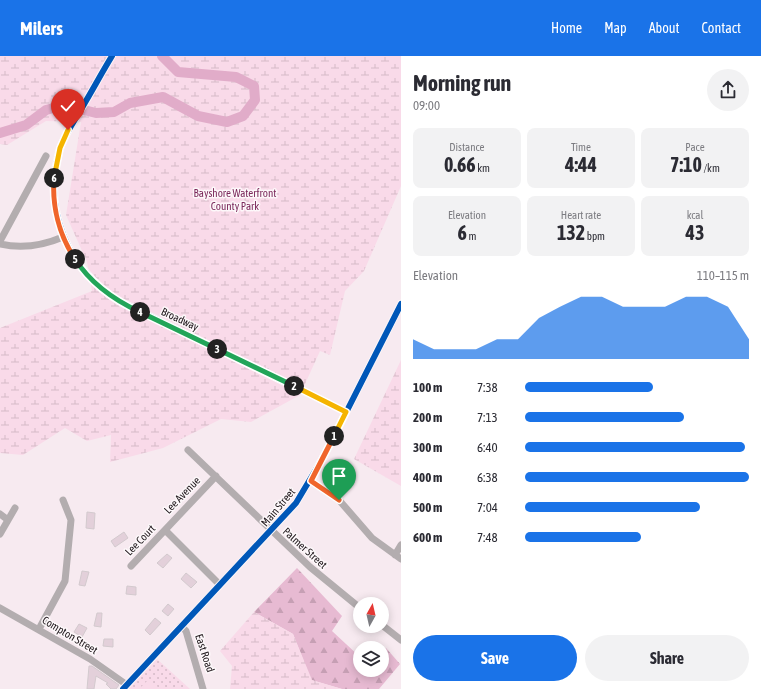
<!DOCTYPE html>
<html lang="en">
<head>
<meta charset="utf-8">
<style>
	body { margin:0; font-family:"Asap Condensed",sans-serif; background:#f2f2f3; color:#2b2b33; height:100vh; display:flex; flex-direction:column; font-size:15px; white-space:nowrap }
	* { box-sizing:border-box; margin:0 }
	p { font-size:13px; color:#7c7c81 }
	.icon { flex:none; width:22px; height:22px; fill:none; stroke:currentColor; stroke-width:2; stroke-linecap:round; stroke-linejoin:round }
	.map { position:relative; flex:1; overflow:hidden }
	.details { display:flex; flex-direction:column; background:#fff; width:360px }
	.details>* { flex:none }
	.needle { width:26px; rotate:8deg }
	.tools { position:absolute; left:353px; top:541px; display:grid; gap:8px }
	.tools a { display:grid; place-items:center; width:36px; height:36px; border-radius:50%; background:#fff; box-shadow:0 2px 10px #0003; font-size:20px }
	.pin { position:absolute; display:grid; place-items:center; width:34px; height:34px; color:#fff; margin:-41px -17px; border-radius:50% 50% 50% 0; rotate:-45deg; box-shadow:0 0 4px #0007 }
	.pin .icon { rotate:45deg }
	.km { position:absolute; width:20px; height:20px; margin:-10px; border-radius:50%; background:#222; color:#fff; font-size:11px; line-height:20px; text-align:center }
	.round { display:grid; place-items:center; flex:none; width:42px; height:42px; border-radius:21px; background:#f2f2f3 }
	.head { display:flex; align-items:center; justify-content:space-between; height:68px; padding:0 12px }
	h1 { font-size:22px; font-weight:700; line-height:30px }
	.stats { display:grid; grid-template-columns:repeat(3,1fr); gap:6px; height:68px; padding:4px 12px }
	.stats div { display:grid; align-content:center; border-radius:8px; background:#f2f2f3; text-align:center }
	.stats b { font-size:20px; font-weight:700 }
	.stats small { font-size:11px; font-weight:400 }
	.stats p { font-size:11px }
	.chart { height:112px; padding:8px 12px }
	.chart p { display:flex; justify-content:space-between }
	.chart svg { width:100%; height:72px; margin-top:4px; fill:#1a73e8; opacity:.7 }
	.cta { display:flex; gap:8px; margin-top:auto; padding:8px 12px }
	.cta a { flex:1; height:46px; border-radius:24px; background:#1a73e8; color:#fff; font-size:16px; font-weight:700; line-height:46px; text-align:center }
	.cta a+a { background:#f2f2f3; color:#2b2b33 }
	ul { padding:0 12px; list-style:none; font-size:13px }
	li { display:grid; grid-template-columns:64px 48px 1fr; align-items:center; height:30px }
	li i { height:10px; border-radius:5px; background:#1a73e8 }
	header { display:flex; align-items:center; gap:24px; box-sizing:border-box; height:56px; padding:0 20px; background:#1a73e8; color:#fff }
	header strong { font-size:19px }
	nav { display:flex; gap:22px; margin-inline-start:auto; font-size:14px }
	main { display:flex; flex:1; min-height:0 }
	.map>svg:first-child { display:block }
	.grass { fill:url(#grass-dots) }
	.forest { fill:url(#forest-firs) }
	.wetland { fill:url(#wetland-marsh) }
	.pitch { fill:#f9dae9 }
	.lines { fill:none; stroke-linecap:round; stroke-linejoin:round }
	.river { stroke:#e1acc9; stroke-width:10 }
	.building { fill:#e3d0da; stroke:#d3cace }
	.minor { stroke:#b3adaf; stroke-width:7 }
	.cycleway-casing { stroke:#fdf8fa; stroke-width:8 }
	.cycleway { stroke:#0057b8; stroke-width:6 }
	.split-1-casing { stroke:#fff; stroke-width:8 }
	.split-2-casing { stroke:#fff; stroke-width:8 }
	.split-3-casing { stroke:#fff; stroke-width:8 }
	.split-4-casing { stroke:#fff; stroke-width:8 }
	.split-5-casing { stroke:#fff; stroke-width:8 }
	.split-6-casing { stroke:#fff; stroke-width:8 }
	.split-7-casing { stroke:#fff; stroke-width:8 }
	.split-1 { stroke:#f0652b; stroke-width:5 }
	.split-2 { stroke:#f5b400; stroke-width:5 }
	.split-3 { stroke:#22a559; stroke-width:5 }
	.split-4 { stroke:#22a559; stroke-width:5 }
	.split-5 { stroke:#22a559; stroke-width:5 }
	.split-6 { stroke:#f0652b; stroke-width:5 }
	.split-7 { stroke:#f5b400; stroke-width:5 }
	.labels { text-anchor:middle; stroke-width:3; stroke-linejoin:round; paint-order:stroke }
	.park-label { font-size:11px; fill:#7b295b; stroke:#fdf8fa }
	.street-label { font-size:11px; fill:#1f171b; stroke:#fdf8fa }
</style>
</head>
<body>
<header>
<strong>Milers</strong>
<nav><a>Home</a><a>Map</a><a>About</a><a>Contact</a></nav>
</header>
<main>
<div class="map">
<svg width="401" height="633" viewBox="0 0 401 633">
	<defs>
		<pattern id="grass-dots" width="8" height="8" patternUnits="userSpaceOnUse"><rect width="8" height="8" fill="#f9dae9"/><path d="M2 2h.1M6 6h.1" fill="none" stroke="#d5bac7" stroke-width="1.8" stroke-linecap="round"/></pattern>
		<pattern id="forest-firs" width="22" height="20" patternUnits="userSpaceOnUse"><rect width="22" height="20" fill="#e7bad2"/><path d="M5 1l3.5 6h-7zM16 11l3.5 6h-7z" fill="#c69fb4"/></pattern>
		<pattern id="wetland-marsh" width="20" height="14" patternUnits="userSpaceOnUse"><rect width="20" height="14" fill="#f9dae9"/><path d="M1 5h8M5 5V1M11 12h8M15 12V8" fill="none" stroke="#d5bac7"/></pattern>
	</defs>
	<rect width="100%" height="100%" fill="#f7eaf0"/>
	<path class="grass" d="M157,603L190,633H128Z"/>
	<path class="forest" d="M297,512L342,560L332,575L360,601V614H382V595L386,592L400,608L379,633H342L311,624L293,578L254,556Z"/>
	<path class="wetland" d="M0,0H401V130L364,215L345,235L330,299L320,295L300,339L251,366L221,363L163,392L110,406L111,379L87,385L65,372L23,399L0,397V272L92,235L87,206L66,159L81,66L46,65L7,89L0,88Z
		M401,304V430L354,403Z
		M254,556L293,578L312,624L342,633H230L232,610L220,595Z"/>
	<path class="pitch" d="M147,625H151L160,633H139Z"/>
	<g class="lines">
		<path class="river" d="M0,77L26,69L46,54L64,49L96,57L114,56L130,47L163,41L198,60L227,66L243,60L255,44L254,30L236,21L178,16L162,0"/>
	</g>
	<path class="building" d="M87,456L95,457L94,473L86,472Z
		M124,476L128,482L115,491L111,485Z
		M167,498L172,502L163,512L157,507Z
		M82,515L89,516L85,530L79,529Z
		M186,517L197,526L191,532L181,523Z
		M127,530L136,531V539L126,538Z
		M168,548L174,553L168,560L162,555Z
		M97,557H102L101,571L94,570Z
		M155,562L161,567L150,579L145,574Z
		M79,568L87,572L82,581L74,576Z
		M104,583H113V591L103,590Z
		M89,610H92L119,629L116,633H111L106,628L108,627L96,620L94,633H87Z"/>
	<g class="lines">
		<path class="minor" d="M112,0C101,18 91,37 80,55C73,67 64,80 60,93C42,152 67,211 117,244L346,356
			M0,185L46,100
			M0,188C22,193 42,190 63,181
			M188,394L310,511L360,552
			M311,425L339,444L372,482L401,503
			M0,458L8,464
			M165,474L220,529
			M0,478L15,452
			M395,499L401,489
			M131,510L216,420
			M0,552L90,603L127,629
			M382,569L401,584
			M181,570L186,575L203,633
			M39,573L65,525L71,464L63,444
			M123,633L296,447L324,400L401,248"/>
		<defs>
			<path id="cycleway" d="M112,0C101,18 91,37 80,55C73,67 64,80 60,93C42,152 67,211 117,244L346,356
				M123,633L296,447L324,400L401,248"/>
		</defs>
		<use href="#cycleway" class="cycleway-casing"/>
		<use href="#cycleway" class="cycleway"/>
	</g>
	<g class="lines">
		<defs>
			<path id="split-1" d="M334,380L311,425L339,444"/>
			<path id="split-2" d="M294,330L346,356L334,380"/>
			<path id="split-3" d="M217,293L294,330"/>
			<path id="split-4" d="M140,256L217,293"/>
			<path id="split-5" d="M75,203C91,228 114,244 140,256"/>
			<path id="split-6" d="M54,122C52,150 59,179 75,203"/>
			<path id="split-7" d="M54,122L60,92L68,74"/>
		</defs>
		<use href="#split-1" class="split-1-casing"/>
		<use href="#split-2" class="split-2-casing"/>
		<use href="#split-3" class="split-3-casing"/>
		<use href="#split-4" class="split-4-casing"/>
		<use href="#split-5" class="split-5-casing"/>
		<use href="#split-6" class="split-6-casing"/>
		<use href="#split-7" class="split-7-casing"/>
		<use href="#split-1" class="split-1"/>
		<use href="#split-2" class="split-2"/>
		<use href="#split-3" class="split-3"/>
		<use href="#split-4" class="split-4"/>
		<use href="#split-5" class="split-5"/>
		<use href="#split-6" class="split-6"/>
		<use href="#split-7" class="split-7"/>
	</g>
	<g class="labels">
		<g class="park-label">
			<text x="235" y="141">Bayshore Waterfront<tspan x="235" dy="13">County Park</tspan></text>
		</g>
		<g class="street-label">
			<text transform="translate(180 263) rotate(25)" y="4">Broadway</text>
			<text transform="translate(182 439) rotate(-46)" y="4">Lee Avenue</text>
			<text transform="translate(278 451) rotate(-50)" y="4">Main Street</text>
			<text transform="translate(140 484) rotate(-46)" y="4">Lee Court</text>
			<text transform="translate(305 492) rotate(42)" y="4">Palmer Street</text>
			<text transform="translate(70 579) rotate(31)" y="4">Compton Street</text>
			<text transform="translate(205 597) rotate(72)" y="4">East Road</text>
		</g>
	</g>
</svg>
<div class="tools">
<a><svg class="needle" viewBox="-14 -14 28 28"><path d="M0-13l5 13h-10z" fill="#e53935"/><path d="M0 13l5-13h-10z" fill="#7c7c81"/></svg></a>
<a><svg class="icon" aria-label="layers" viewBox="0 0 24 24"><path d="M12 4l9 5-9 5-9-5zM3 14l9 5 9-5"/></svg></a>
</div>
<div class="pin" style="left:339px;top:444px;background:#1e9e55"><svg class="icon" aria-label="arrive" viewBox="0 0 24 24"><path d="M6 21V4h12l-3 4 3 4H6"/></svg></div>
<div class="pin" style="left:68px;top:74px;background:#d93025"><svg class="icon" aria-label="check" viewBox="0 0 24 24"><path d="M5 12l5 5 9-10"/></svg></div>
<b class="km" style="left:334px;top:380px">1</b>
<b class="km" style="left:294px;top:330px">2</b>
<b class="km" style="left:217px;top:293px">3</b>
<b class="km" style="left:140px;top:256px">4</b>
<b class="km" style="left:75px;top:203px">5</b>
<b class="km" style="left:54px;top:122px">6</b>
</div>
<section class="details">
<div class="head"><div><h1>Morning run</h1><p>09:00</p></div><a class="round"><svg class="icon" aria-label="share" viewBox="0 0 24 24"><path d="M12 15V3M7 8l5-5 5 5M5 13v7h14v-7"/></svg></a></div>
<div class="stats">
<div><p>Distance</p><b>0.66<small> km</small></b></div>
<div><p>Time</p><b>4:44</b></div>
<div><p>Pace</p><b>7:10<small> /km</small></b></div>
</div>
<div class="stats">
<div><p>Elevation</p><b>6<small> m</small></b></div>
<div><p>Heart rate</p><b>132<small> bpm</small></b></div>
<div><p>kcal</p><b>43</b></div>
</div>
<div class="chart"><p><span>Elevation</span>110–115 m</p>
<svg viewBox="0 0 160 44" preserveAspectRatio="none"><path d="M0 44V32L10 38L20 38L30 38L40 32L50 32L60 19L70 12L80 6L90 6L100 12L110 12L120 12L130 6L140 6L150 12L160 32V44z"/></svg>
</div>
<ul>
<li><b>100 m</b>7:38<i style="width:57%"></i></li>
<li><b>200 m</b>7:13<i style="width:71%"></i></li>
<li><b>300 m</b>6:40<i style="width:98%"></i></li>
<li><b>400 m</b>6:38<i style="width:100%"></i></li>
<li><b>500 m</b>7:04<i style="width:78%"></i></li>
<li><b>600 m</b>7:48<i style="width:52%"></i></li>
</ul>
<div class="cta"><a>Save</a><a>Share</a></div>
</section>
</main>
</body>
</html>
